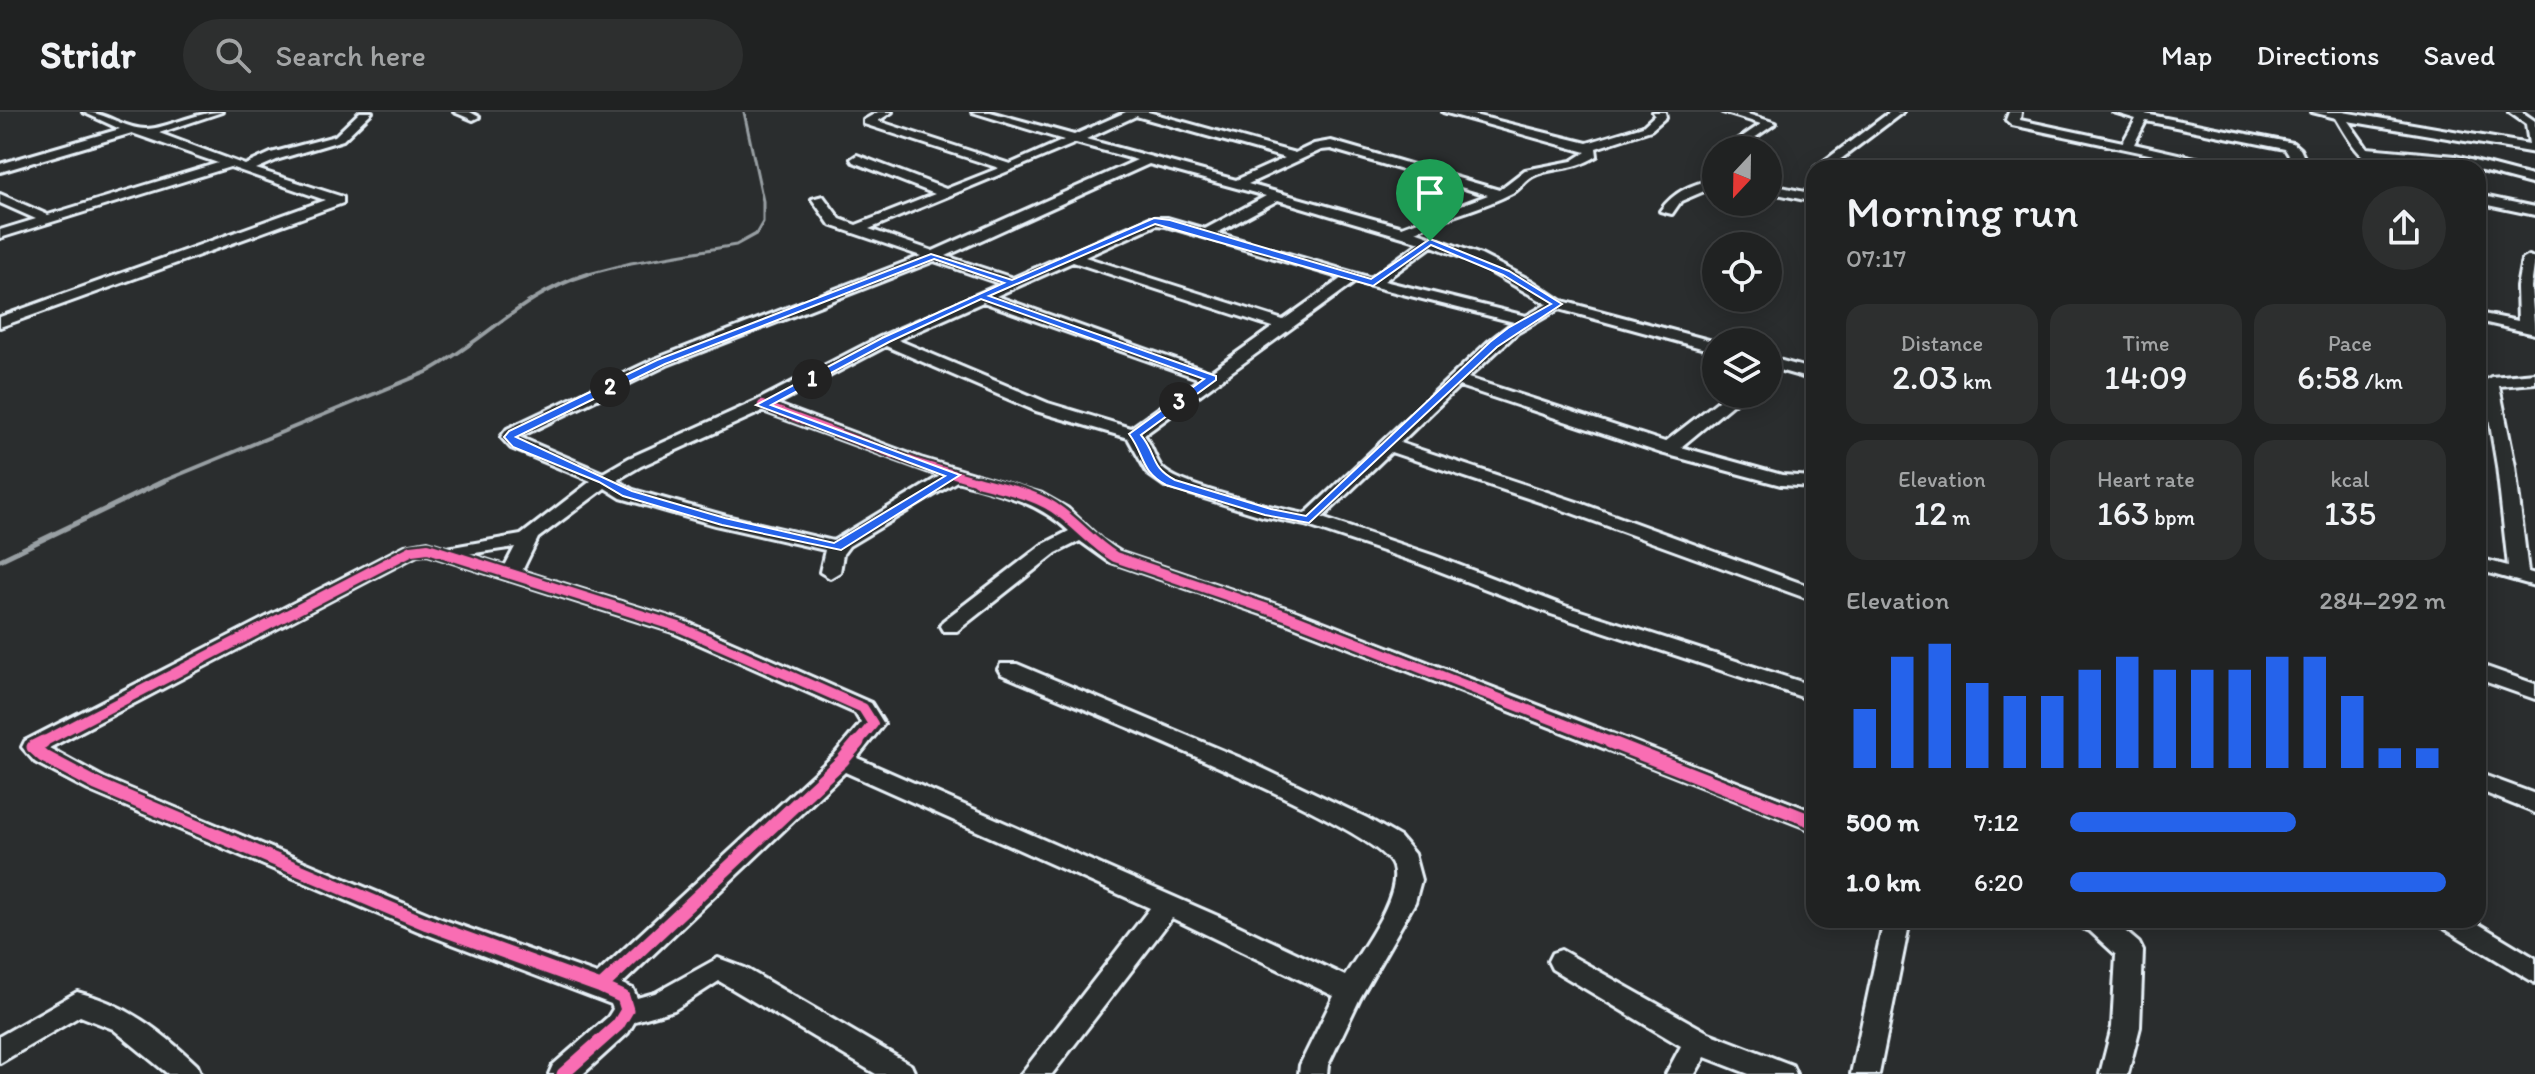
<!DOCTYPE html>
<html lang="en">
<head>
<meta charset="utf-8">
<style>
	body { margin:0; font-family:Itim,sans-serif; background:#2d2f2f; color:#f1f3f6; height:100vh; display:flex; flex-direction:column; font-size:30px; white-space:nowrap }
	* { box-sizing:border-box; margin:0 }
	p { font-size:26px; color:#a2a4a5 }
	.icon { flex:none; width:44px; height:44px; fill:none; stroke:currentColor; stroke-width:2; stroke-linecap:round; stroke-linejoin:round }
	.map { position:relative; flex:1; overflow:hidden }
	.sheet { position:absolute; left:1806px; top:48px; width:680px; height:768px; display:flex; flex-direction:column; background:#202222; border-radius:24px; box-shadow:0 4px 20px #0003,0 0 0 2px #3d3f40 }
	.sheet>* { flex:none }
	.needle { width:52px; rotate:202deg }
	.fabs { position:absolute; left:1702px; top:24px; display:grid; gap:16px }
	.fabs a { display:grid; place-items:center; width:80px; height:80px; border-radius:50%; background:#202222; box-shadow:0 4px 20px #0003,0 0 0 2px #3d3f40; font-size:40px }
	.pin { position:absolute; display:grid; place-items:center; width:68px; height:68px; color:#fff; margin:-82px -34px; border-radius:50% 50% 50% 0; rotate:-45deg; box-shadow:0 0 8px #0007 }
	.pin .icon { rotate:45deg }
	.km { position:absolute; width:40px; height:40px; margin:-20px; border-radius:50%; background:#222; color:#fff; font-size:22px; line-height:40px; text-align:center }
	.round { display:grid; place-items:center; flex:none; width:84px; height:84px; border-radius:42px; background:#2d2f2f }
	.overview { display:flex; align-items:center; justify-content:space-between; height:136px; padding:0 40px }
	h1 { font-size:44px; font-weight:600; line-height:60px }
	.stats { display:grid; grid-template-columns:repeat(3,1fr); gap:12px; height:136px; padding:8px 40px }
	.stats div { display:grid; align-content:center; border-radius:20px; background:#2d2f2f; text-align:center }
	.stats b { font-size:34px; font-weight:600 }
	.stats small { font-size:22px; font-weight:400 }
	.stats p { font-size:22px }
	.chart { height:224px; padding:16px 40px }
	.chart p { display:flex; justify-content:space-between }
	.chart svg { width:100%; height:144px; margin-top:8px; stroke:#2563eb; stroke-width:6 }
	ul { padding:0 40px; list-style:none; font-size:26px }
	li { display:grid; grid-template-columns:128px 96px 1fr; align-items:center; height:60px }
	li i { height:20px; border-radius:10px; background:#2563eb }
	header { display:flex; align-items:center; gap:48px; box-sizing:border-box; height:112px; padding:0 40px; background:#202222; border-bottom:2px solid #3d3f40 }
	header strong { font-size:38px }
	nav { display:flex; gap:44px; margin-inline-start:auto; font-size:28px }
	.search { width:560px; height:72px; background:#2d2f2f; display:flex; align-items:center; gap:20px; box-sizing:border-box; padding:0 28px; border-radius:44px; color:#a2a4a5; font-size:30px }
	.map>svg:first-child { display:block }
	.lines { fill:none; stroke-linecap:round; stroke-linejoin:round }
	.stream-far2 { stroke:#989fa3; stroke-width:3 }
	.stream-far1 { stroke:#989fa3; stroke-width:4 }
	.stream { stroke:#989fa3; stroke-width:5 }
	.minor-casing { stroke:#e8f1f8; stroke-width:6 }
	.minor { fill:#2a2d2e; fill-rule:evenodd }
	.cycleway-far2-casing { stroke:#2a2d2e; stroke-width:12 }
	.cycleway-far1-casing { stroke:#2a2d2e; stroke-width:15 }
	.cycleway-casing { stroke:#2a2d2e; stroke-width:18 }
	.cycleway-far2 { stroke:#f96db3; stroke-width:8 }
	.cycleway-far1 { stroke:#f96db3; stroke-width:10 }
	.cycleway { stroke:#f96db3; stroke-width:13 }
	.route { fill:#2563eb; stroke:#fff; stroke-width:2; fill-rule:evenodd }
</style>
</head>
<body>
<header>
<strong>Stridr</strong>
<div class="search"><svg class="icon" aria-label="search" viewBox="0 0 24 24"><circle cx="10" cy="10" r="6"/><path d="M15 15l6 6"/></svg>Search here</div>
<nav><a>Map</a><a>Directions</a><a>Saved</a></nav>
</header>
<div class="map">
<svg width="2535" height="962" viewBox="0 0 2535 962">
	<rect width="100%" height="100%" fill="#2a2d2e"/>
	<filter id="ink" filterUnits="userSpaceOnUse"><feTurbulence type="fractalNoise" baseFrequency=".0125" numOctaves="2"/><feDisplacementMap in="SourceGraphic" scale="16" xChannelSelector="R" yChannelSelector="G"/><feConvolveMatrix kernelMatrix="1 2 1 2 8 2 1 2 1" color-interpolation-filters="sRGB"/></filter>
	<g filter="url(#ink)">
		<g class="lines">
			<path class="stream-far2" d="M581,164L631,151L736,133L756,122L763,110V89L744,0"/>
			<path class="stream-far1" d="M159,371L427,260C485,229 522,182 588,162"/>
			<path class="stream" d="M0,448L164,369"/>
			<defs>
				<path id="minor" d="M83,0C106,0 124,17 146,17C167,17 194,0 222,0L159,21L245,53L271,41L335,24L360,0H372L343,28L279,47L256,57L343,85V91L0,215V205L325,88L230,55L0,126V118L36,107L0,91V82L48,103L218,51L132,21L0,60V52L120,17Z
					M454,0H470L479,5L473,8Z
					M878,0H892L878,9L1010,52L1064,28L972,0H990L1074,23L1126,0H1148L1295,41L1314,32L1331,29L1499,78L1525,58L1572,49L1586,40L1443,0H1462L1587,31L1643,14L1655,3L1653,0H1665L1666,5L1651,18L1596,36L1597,44C1572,60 1552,54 1533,64C1525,68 1521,76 1514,80C1482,97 1447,104 1415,119L1481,143L1532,169L1562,189L1716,230V240L1559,197L1517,221L1468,266L1665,330L1727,282H1745L1681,335L1782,363L1814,365V375L1781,373L1661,341L1459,274L1400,331L1583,392L1814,476V489L1569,400L1391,340L1322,406L1435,444L1565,494L1814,574V589L1551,502L1421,452L1305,413L1262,404L1165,374L1148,362L1128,326L1036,299L886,234L776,292L923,347L1042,382L1067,396L1101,428L1122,441L1295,499L1814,700V719L1281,509L1108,449L1080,429L1056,441L957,519H943L940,514L943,509L1042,433L1069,419C1037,389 999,381 957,369L849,434L843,442L840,460L830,466L820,460L825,438L715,413L621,386L605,376L538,426L522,459L686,510L871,591L884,612L857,646L1220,805L1345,864C1360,838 1402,785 1393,755C1382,715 1056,586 1001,562L998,557L1001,552H1017L1243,647L1367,706L1400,725L1414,742L1421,768L1415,790L1360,886L1328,953L1327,962H1299L1300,953L1334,884L1172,806L1052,962H1021L1150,796L845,660L622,872L633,877L637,886L655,881L718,846L745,856L911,953L915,962H876L719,869L674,898L635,909L628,921L583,962H549L553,953L608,905L613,897L611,892L418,819L88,678L35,650L22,635L25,629L405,434L428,430L447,436L521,423L591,369L511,336L501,325L507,317L655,247L921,144L830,113L812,87L823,84L840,107L856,113L935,82L853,50L851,47L857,43L946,77L999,56L864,12V8ZM1136,4L1285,46L1236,68L1086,27ZM1076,31L1137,48L933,139L869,117ZM1331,37L1488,83L1402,115L1248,72L1321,38ZM1149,52L1266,84L1205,117L1167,106H1149L1013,166L946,144ZM1278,88L1420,130L1371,166L1217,121ZM1156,113L1166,114L1342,166L1283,208L1085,145ZM1432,134L1471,149L1547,192L1526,204L1384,169ZM934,149L1001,172L880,225L756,289L629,346L603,361L519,325L667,253ZM1073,150L1273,215L1210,260L996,184ZM1355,170L1514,210L1488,230L1305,402C1277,396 1179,375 1162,356C1154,346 1152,333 1144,323ZM983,190L1200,267L1131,316L1048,291L898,228ZM763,299L940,364L833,429L726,404L633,378L617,368L641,354ZM515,435L505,454L468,442ZM427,442L672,520L855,601L861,611L834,643L597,862L436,805L104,666L49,636L417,443Z
					M1722,0H1741L1776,11L1737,38H1723L1761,12Z
					M1890,0H1903L1829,56H1815Z
					M2009,0H2021L2020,8L2123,30L2136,7L2113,0H2135L2293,31L2300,37L2309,56H2297L2285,37L2146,9L2134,32L2239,56H2215L2012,13L2006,8Z
					M2312,0H2343L2529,32L2526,12L2509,0H2522L2535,9V41L2348,9L2367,36L2455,44L2535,65V73L2455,52L2377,44L2392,56C2363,56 2350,29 2336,6Z
					M1716,66V74L1681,89L1672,102L1660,99C1675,78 1692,73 1716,66Z
					M1768,72L1814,82V90L1768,80Z
					M2478,83L2535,95V103L2478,91Z
					M2529,144L2535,147L2531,175L2535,222L2478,209V201L2518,209L2517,175L2522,148Z
					M1768,245L1814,258V268L1768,255Z
					M2535,261V271L2499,274L2515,354L2528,460L2535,462V474L2478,458V446L2508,454L2497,354L2483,270L2491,265Z
					M2478,552L2535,572V587L2478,567Z
					M2478,661L2535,682V701L2478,678Z
					M1884,808H1910L1879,962H1851Z
					M2076,808H2112L2139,831L2143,839L2140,915L2128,962H2100L2112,915L2116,843L2090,819L2080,815Z
					M2438,808H2472L2535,846V871L2442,815Z
					M1561,838L1709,921L1792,953L1796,962H1749L1705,945L1695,962H1666L1681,934L1552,857L1548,849L1552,841Z
					M77,880C126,892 161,919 197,953L201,962H168L113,917L80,904L0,951V924Z"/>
			</defs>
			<use href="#minor" class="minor-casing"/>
			<use href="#minor" class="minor"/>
			<defs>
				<path id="cycleway-far2" d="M762,293L917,351L984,371"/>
				<path id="cycleway-far1" d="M977,369C1005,377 1037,382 1060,400C1080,415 1094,432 1115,445L1288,504L1615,632
					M39,632L412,438L428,436L679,515L863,596L873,612L856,632"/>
				<path id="cycleway" d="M43,630L33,635L43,644L96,672L427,812L601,875
					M1610,630L1814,710
					M601,875L842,649L858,630
					M563,962L618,913L627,898L623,885L601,875"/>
			</defs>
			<use href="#cycleway-far2" class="cycleway-far2-casing"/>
			<use href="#cycleway-far1" class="cycleway-far1-casing"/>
			<use href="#cycleway" class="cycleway-casing"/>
			<use href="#cycleway-far2" class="cycleway-far2"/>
			<use href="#cycleway-far1" class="cycleway-far1"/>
			<use href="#cycleway" class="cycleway"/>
		</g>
	</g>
	<path class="route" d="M1154,106L1170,108L1371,167L1430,127L1509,159L1562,192L1497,235L1309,411L1265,403L1166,373C1140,359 1145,343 1129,322L1204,267L981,187L889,230L771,293L960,363L841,438L722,413L623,384L599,370L513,335L504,325L509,319L657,248L931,142L1012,168ZM1155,112L1373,174L1431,133L1503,163L1551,192L1508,216L1490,230L1306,404L1271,397L1175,368C1150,355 1157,342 1141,323L1216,268V264L989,184ZM934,147L1004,171L882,226L756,293L945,364L834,431L725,406L632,379L516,325L665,252Z"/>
</svg>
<div class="fabs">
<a><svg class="needle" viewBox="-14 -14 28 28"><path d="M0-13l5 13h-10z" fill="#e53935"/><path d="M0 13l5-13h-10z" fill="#a2a4a5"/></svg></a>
<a><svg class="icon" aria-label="locate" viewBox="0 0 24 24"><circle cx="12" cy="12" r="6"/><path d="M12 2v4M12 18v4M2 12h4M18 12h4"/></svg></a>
<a><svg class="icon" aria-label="layers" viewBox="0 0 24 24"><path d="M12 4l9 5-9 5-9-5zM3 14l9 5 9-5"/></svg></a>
</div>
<div class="pin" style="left:1430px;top:129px;background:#1e9e55"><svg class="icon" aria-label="arrive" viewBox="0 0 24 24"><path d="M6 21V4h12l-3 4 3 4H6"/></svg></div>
<b class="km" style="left:812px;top:267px">1</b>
<b class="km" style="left:610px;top:275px">2</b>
<b class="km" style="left:1179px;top:290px">3</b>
<section class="sheet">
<div class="overview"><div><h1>Morning run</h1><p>07:17</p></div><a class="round"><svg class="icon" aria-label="share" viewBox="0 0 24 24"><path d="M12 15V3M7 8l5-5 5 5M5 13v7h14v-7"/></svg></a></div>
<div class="stats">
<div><p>Distance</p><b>2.03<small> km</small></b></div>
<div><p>Time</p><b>14:09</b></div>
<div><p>Pace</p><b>6:58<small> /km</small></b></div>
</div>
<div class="stats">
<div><p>Elevation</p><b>12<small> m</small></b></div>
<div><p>Heart rate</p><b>163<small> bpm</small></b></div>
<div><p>kcal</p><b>135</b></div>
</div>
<div class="chart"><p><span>Elevation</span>284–292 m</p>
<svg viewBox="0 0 160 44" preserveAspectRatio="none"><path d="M5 44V26M15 44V10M25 44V6M35 44V18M45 44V22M55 44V22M65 44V14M75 44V10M85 44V14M95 44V14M105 44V14M115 44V10M125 44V10M135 44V22M145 44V38M155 44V38"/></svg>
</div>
<ul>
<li><b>500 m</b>7:12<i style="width:60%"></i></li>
<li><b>1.0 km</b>6:20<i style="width:100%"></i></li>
</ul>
</section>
</div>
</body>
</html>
